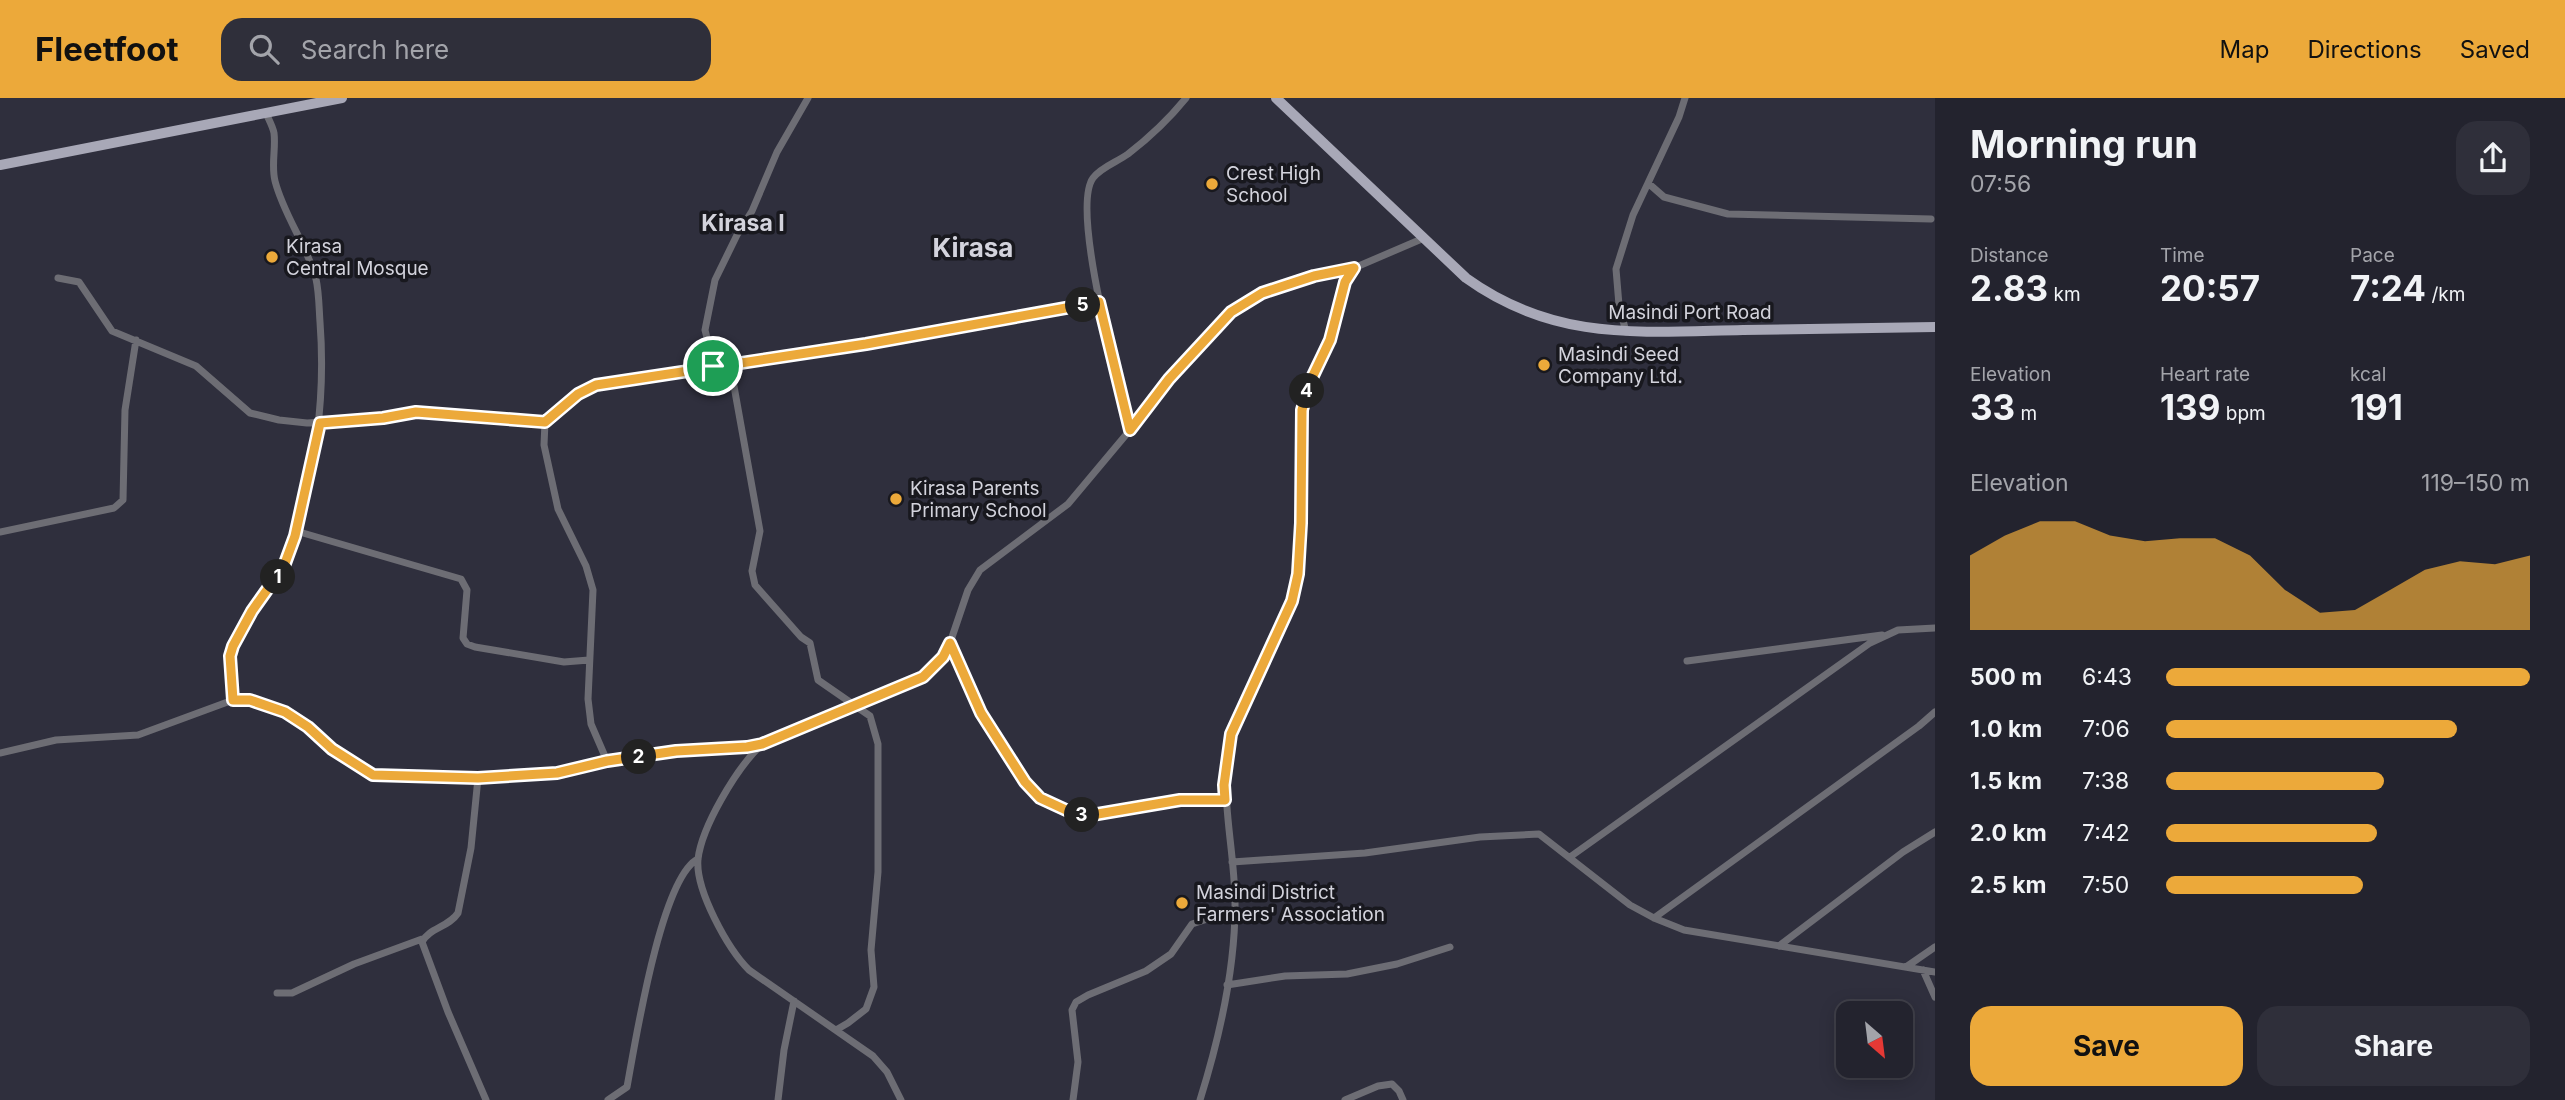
<!DOCTYPE html>
<html lang="en">
<head>
<meta charset="utf-8">
<style>
	body { margin:0; font-family:Inter,sans-serif; background:#2f2f3a; color:#f1f3f6; height:100vh; display:flex; flex-direction:column; font-size:26px; white-space:nowrap }
	* { box-sizing:border-box; margin:0 }
	p { font-size:23px; color:#a3a4aa }
	.icon { flex:none; width:38px; height:38px; fill:none; stroke:currentColor; stroke-width:2; stroke-linecap:round; stroke-linejoin:round }
	.map { position:relative; flex:1; overflow:hidden }
	.details { display:flex; flex-direction:column; background:#23232e; width:630px }
	.details>* { flex:none }
	.needle { width:46px; rotate:152deg }
	.controls { position:absolute; left:1836px; top:903px; display:grid; gap:14px }
	.controls a { display:grid; place-items:center; width:77px; height:77px; border-radius:14px; background:#23232e; box-shadow:0 4px 18px #0003,0 0 0 2px #40404a; font-size:35px }
	.pin { position:absolute; display:grid; place-items:center; width:60px; height:60px; color:#fff; margin:-30px; border:4px solid #fff; border-radius:50%; box-shadow:0 2px 7px #0007 }
	.km { position:absolute; width:35px; height:35px; margin:-18px; border-radius:50%; background:#222; color:#fff; font-size:19px; line-height:35px; text-align:center }
	.round { display:grid; place-items:center; flex:none; width:74px; height:74px; border-radius:21px; background:#2f2f3a }
	.headline { display:flex; align-items:center; justify-content:space-between; height:119px; padding:0 35px }
	h1 { font-size:38px; font-weight:700; line-height:52px }
	.metrics { display:grid; grid-template-columns:repeat(3,1fr); gap:10px; height:119px; padding:7px 35px }
	.metrics div { display:grid; align-content:center }
	.metrics b { font-size:35px; font-weight:700 }
	.metrics small { font-size:19px; font-weight:400 }
	.metrics p { font-size:19px }
	.chart { height:196px; padding:14px 35px }
	.chart p { display:flex; justify-content:space-between }
	.chart svg { width:100%; height:126px; margin-top:7px; fill:#eca93a; opacity:.7 }
	.action { display:flex; gap:14px; margin-top:auto; padding:14px 35px }
	.action a { flex:1; height:80px; border-radius:21px; background:#eca93a; color:#111; font-size:28px; font-weight:700; line-height:80px; text-align:center }
	.action a+a { background:#2f2f3a; color:#f1f3f6 }
	ul { padding:0 35px; list-style:none; font-size:23px }
	li { display:grid; grid-template-columns:112px 84px 1fr; align-items:center; height:52px }
	li i { height:18px; border-radius:9px; background:#eca93a }
	header { display:flex; align-items:center; gap:42px; box-sizing:border-box; height:98px; padding:0 35px; background:#eca93a; color:#111 }
	header strong { font-size:33px }
	nav { display:flex; gap:38px; margin-inline-start:auto; font-size:24px }
	.search { width:490px; height:63px; background:#2f2f3a; display:flex; align-items:center; gap:18px; box-sizing:border-box; padding:0 24px; border-radius:21px; color:#a3a4aa; font-size:26px }
	main { display:flex; flex:1; min-height:0 }
	.map>svg:first-child { display:block }
	.lines { fill:none; stroke-linecap:round; stroke-linejoin:round }
	.minor { stroke:#6d6d74; stroke-width:7 }
	.major { stroke:#a8a8b7; stroke-width:10 }
	.route-casing { stroke:#fff; stroke-width:14 }
	.route { stroke:#eca93a; stroke-width:9 }
	.poi-dot { fill:#eca93a; stroke:#18181e; stroke-width:2.5 }
	.labels { text-anchor:middle; stroke-width:7; stroke-linejoin:round; paint-order:stroke }
	.poi-label { font-size:19px; fill:#d3d3dc; stroke:#18181e; text-anchor:start }
	.street-label { font-size:19px; fill:#d3d3dc; stroke:#18181e }
	.quarter-label { font-size:23px; font-weight:bold; fill:#d3d3dc; stroke:#18181e }
	.district-label { font-size:26px; font-weight:bold; fill:#d3d3dc; stroke:#18181e }
</style>
</head>
<body>
<header>
<strong>Fleetfoot</strong>
<div class="search"><svg class="icon" aria-label="search" viewBox="0 0 24 24"><circle cx="10" cy="10" r="6"/><path d="M15 15l6 6"/></svg>Search here</div>
<nav><a>Map</a><a>Directions</a><a>Saved</a></nav>
</header>
<main>
<div class="map">
<svg width="1935" height="1002" viewBox="0 0 1935 1002">
	<rect width="100%" height="100%" fill="#2f2f3d"/>
	<g class="lines">
		<path class="minor" d="M1648,85L1664,99L1728,116L1931,121
			M58,180L79,184L112,233L196,268L250,315L279,322L307,325L383,320L416,314L545,324
			M1626,234L1619,207L1616,171L1633,117L1679,19L1685,0
			M730,266L760,433L752,473L755,487L801,539L810,545L818,582L870,618L878,646V774L871,852L874,889L866,911L848,925L836,932
			M714,268L705,232L715,182L737,137L752,113L777,54L808,0
			M1130,332C1120,289 1070,112 1093,80C1101,69 1117,64 1128,56C1150,39 1169,21 1186,0
			M296,433L461,481L467,492L463,540L467,546L475,549L564,564L589,562
			M0,434L114,410L123,402L125,312L136,242
			M950,545C974,602 1016,712 1087,717C1110,719 1143,708 1166,704C1186,701 1206,702 1225,702
			M1687,563L1882,537
			M233,602C230,552 231,540 261,499C271,485 282,475 287,459C314,384 326,303 320,224C319,210 319,194 316,181C307,147 284,118 275,83C271,67 276,51 274,35C273,29 269,22 266,15
			M759,649C736,672 702,728 698,761C695,792 728,851 749,872L873,958L887,974L901,1002
			M0,655L56,642L138,637L233,602H249L285,614L308,629L332,651L373,677L478,680L557,675L607,663L676,653L747,649L763,646L910,585L933,570L950,545L968,492L980,472L1068,406L1130,332L1169,281L1232,214L1262,195L1314,178L1354,170L1424,140
			M607,663L591,626L588,601L593,492L586,468L558,411L544,347L545,324L578,297L596,287L865,246L1099,204
			M478,680L471,750L458,815C449,829 429,830 422,844L448,914L486,1002
			M1570,759L1870,545L1898,532L1935,530
			M1232,764L1365,755L1480,739L1539,736L1630,807L1654,820L1684,832L1935,874
			M1654,820L1919,628L1935,614
			M1779,848L1903,754L1935,734
			M1906,869L1935,849
			M1923,872L1935,899
			M1227,887L1285,878L1347,876L1397,866L1450,849
			M277,895H292L354,866L422,841
			M608,1002L627,989C635,946 661,779 698,761
			M778,1002L784,952L794,903
			M1073,1002L1078,964L1072,912L1076,904L1088,897L1146,873L1171,856L1192,826L1235,812
			M1200,1002C1220,938 1236,869 1235,802C1234,744 1218,694 1231,636C1255,586 1287,534 1297,480C1308,425 1296,369 1302,315C1305,287 1321,265 1330,240C1339,217 1341,192 1354,170
			M1345,1002L1378,988L1392,986L1399,993L1403,1002"/>
		<path class="major" d="M1276,0L1466,180C1555,244 1640,234 1743,232C1807,231 1871,230 1935,229
			M0,67L342,0"/>
	</g>
	<g class="lines">
		<defs>
			<path id="route" d="M1354,170L1345,184L1330,242L1309,286L1302,312L1301,425L1298,476L1292,503L1231,636L1224,687L1225,702H1180L1086,718L1066,712L1040,700L1025,684L981,615L950,545L943,559L923,579L762,646L747,649L676,653L607,663L557,675L478,680L373,677L332,651L308,629L285,614L250,602H233L230,558L233,548L252,513L284,468L295,438L320,325L383,320L416,314L545,324L578,296L596,287L866,246L1099,204L1130,332L1169,281L1231,214L1262,195L1314,178Z"/>
		</defs>
		<use href="#route" class="route-casing"/>
		<use href="#route" class="route"/>
	</g>
	<g class="poi-dot">
		<circle cx="1212" cy="86" r="7"/>
		<circle cx="272" cy="159" r="7"/>
		<circle cx="1544" cy="267" r="7"/>
		<circle cx="896" cy="401" r="7"/>
		<circle cx="1182" cy="805" r="7"/>
	</g>
	<g class="labels">
		<g class="poi-label">
			<text x="1226" y="82">Crest High<tspan x="1226" dy="22">School</tspan></text>
			<text x="286" y="155">Kirasa<tspan x="286" dy="22">Central Mosque</tspan></text>
			<text x="1558" y="263">Masindi Seed<tspan x="1558" dy="22">Company Ltd.</tspan></text>
			<text x="910" y="397">Kirasa Parents<tspan x="910" dy="22">Primary School</tspan></text>
			<text x="1196" y="801">Masindi District<tspan x="1196" dy="22">Farmers' Association</tspan></text>
		</g>
		<g class="street-label">
			<text x="1690" y="221">Masindi Port Road</text>
		</g>
		<g class="quarter-label">
			<text x="743" y="133">Kirasa I</text>
		</g>
		<g class="district-label">
			<text x="973" y="159">Kirasa</text>
		</g>
	</g>
</svg>
<div class="controls">
<a><svg class="needle" viewBox="-14 -14 28 28"><path d="M0-13l5 13h-10z" fill="#e53935"/><path d="M0 13l5-13h-10z" fill="#a3a4aa"/></svg></a>
</div>
<div class="pin" style="left:713px;top:268px;background:#1e9e55"><svg class="icon" aria-label="arrive" viewBox="0 0 24 24"><path d="M6 21V4h12l-3 4 3 4H6"/></svg></div>
<b class="km" style="left:278px;top:479px">1</b>
<b class="km" style="left:639px;top:659px">2</b>
<b class="km" style="left:1082px;top:717px">3</b>
<b class="km" style="left:1307px;top:293px">4</b>
<b class="km" style="left:1083px;top:207px">5</b>
</div>
<section class="details">
<div class="headline"><div><h1>Morning run</h1><p>07:56</p></div><a class="round"><svg class="icon" aria-label="share" viewBox="0 0 24 24"><path d="M12 15V3M7 8l5-5 5 5M5 13v7h14v-7"/></svg></a></div>
<div class="metrics">
<div><p>Distance</p><b>2.83<small> km</small></b></div>
<div><p>Time</p><b>20:57</b></div>
<div><p>Pace</p><b>7:24<small> /km</small></b></div>
</div>
<div class="metrics">
<div><p>Elevation</p><b>33<small> m</small></b></div>
<div><p>Heart rate</p><b>139<small> bpm</small></b></div>
<div><p>kcal</p><b>191</b></div>
</div>
<div class="chart"><p><span>Elevation</span>119–150 m</p>
<svg viewBox="0 0 160 44" preserveAspectRatio="none"><path d="M0 44V18L10 11L20 6L30 6L40 11L50 13L60 12L70 12L80 18L90 30L100 38L110 37L120 30L130 23L140 20L150 21L160 18V44z"/></svg>
</div>
<ul>
<li><b>500 m</b>6:43<i style="width:100%"></i></li>
<li><b>1.0 km</b>7:06<i style="width:80%"></i></li>
<li><b>1.5 km</b>7:38<i style="width:60%"></i></li>
<li><b>2.0 km</b>7:42<i style="width:58%"></i></li>
<li><b>2.5 km</b>7:50<i style="width:54%"></i></li>
</ul>
<div class="action"><a>Save</a><a>Share</a></div>
</section>
</main>
</body>
</html>
